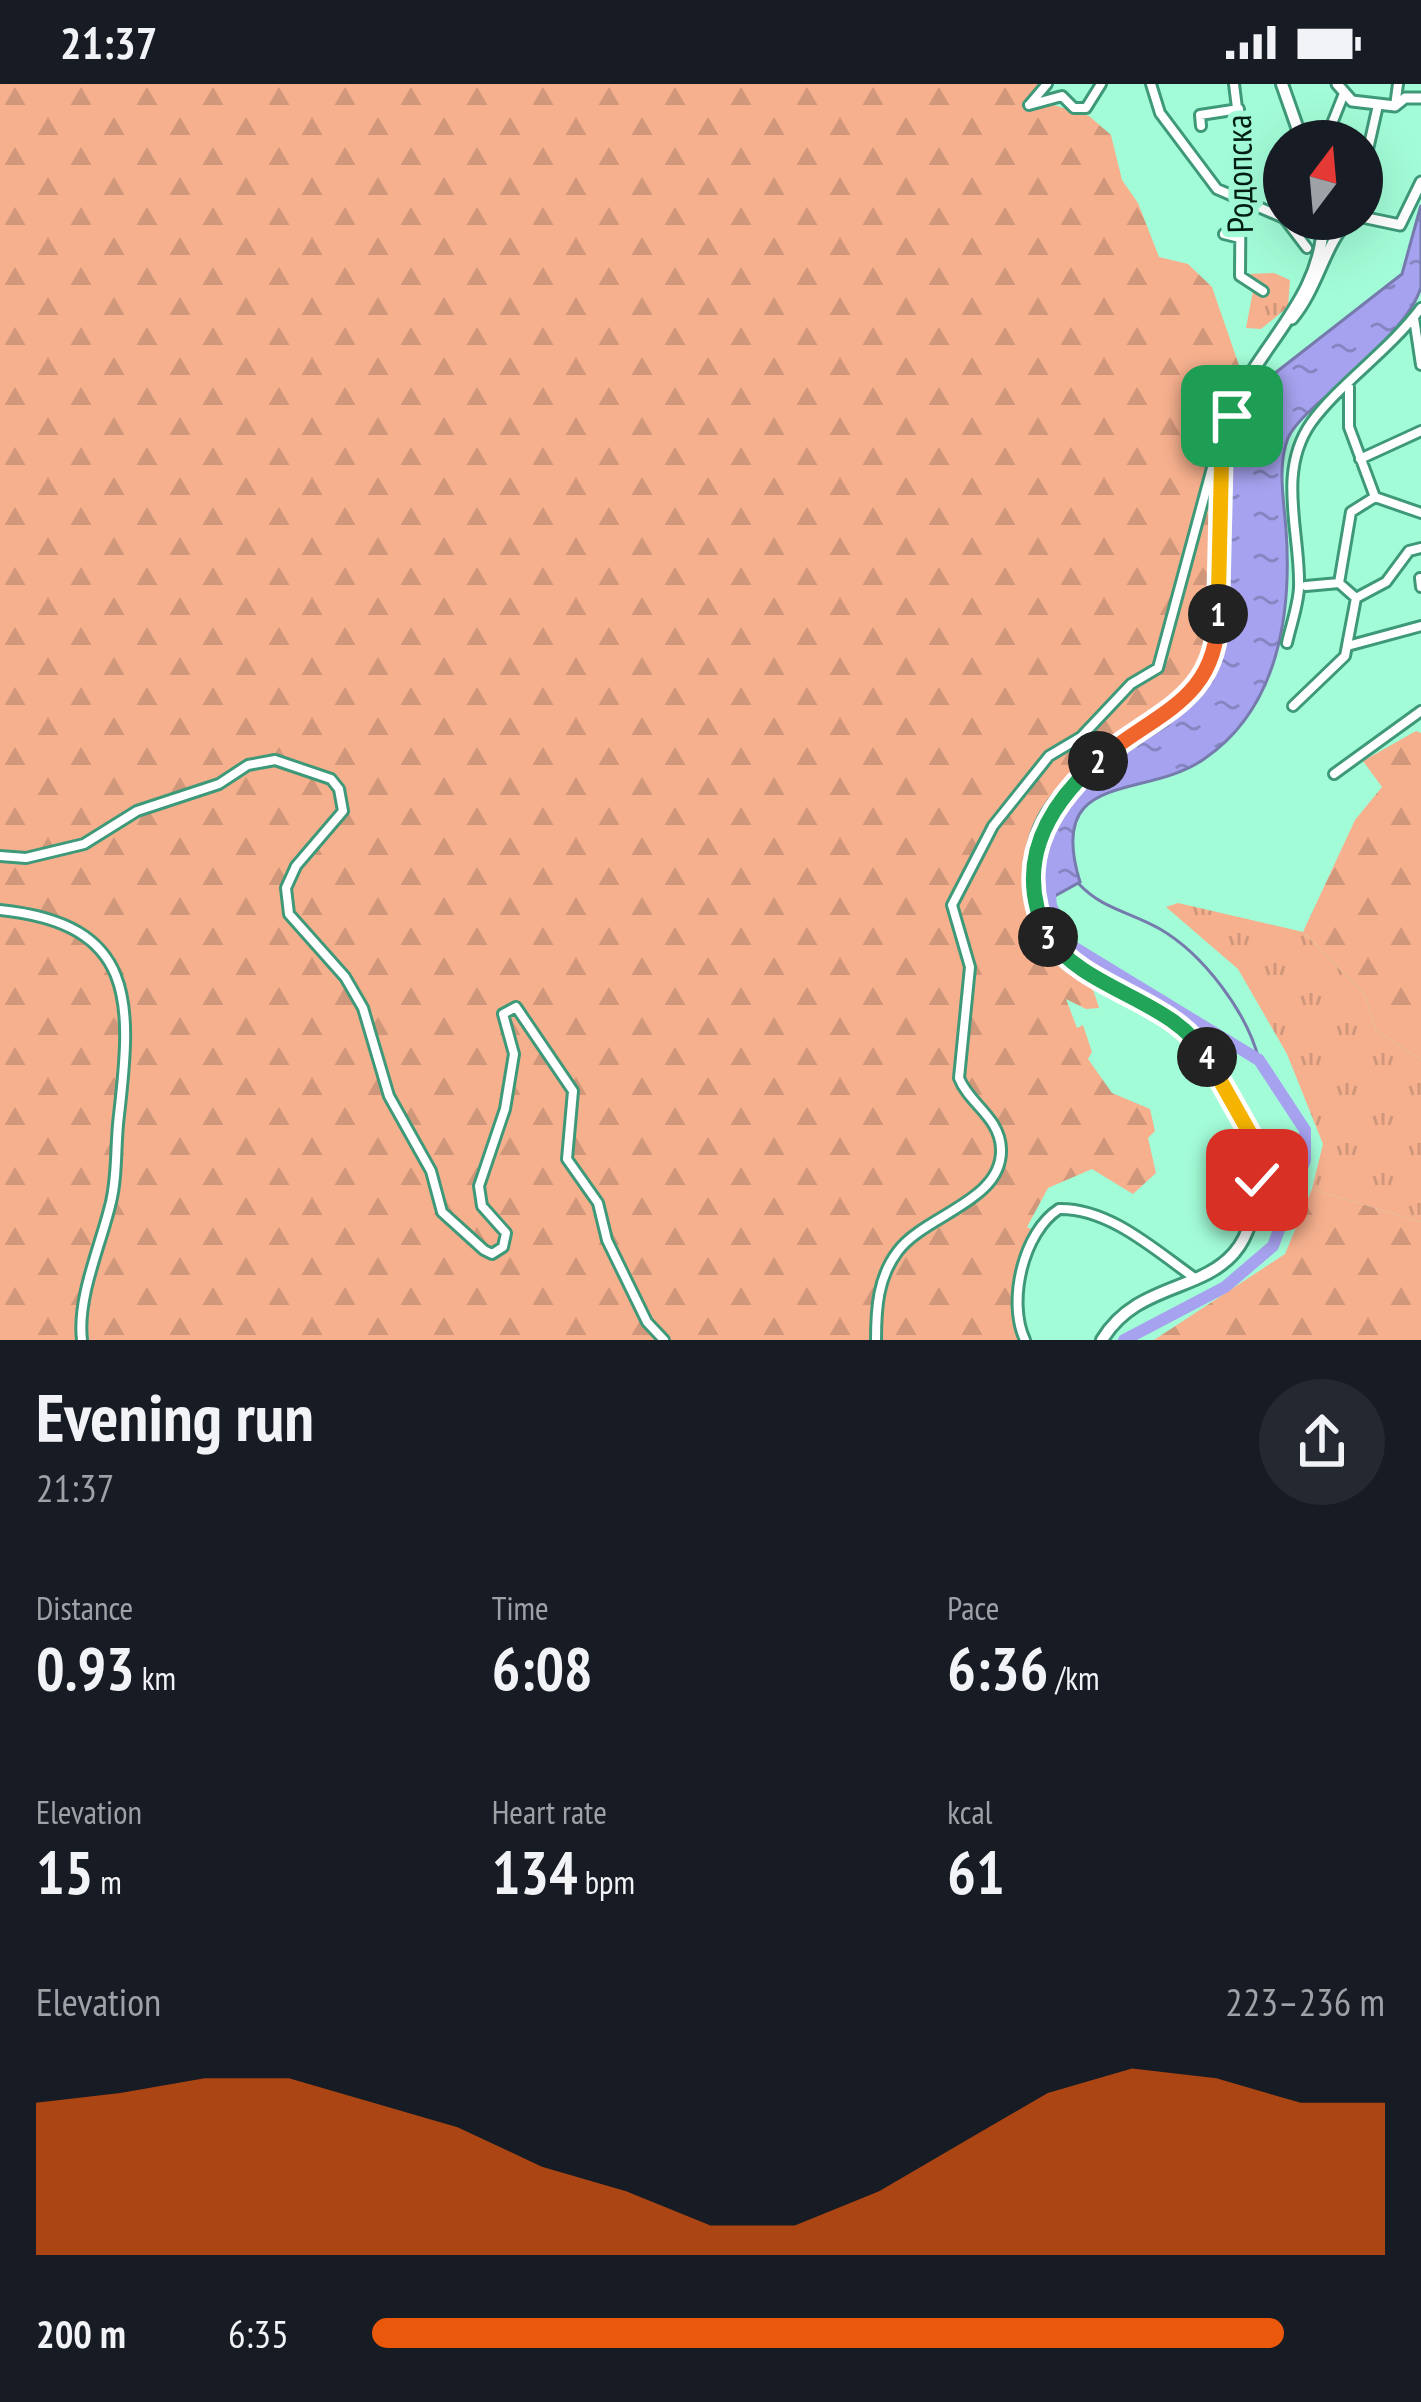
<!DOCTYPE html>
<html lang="en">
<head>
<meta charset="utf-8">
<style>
	body { margin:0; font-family:"PT Sans Narrow",sans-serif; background:#242831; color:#f1f3f6; height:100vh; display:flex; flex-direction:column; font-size:45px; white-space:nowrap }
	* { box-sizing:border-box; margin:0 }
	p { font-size:39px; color:#9ea1a6 }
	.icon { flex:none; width:66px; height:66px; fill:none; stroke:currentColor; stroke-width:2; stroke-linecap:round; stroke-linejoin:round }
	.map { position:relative; height:1256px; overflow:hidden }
	.drawer { display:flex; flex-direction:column; background:#171b24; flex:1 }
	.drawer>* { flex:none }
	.needle { width:78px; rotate:16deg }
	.fabs { position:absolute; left:1263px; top:36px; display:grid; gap:24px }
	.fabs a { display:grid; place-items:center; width:120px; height:120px; border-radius:50%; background:#171b24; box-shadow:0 12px 48px #0002; font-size:60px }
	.pin { position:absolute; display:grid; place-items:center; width:102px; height:102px; color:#fff; margin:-51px; border-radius:24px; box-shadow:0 6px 18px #0006 }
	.km { position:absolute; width:60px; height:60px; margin:-30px; border-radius:50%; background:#222; color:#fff; font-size:33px; line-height:60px; text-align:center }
	.round { display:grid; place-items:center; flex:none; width:126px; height:126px; border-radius:63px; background:#242831 }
	.headline { display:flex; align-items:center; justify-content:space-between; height:204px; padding:0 36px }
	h1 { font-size:66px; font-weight:800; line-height:90px }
	.metrics { display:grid; grid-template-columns:repeat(3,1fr); gap:18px; height:204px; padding:12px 36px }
	.metrics div { display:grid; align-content:center }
	.metrics b { font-size:60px; font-weight:800 }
	.metrics small { font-size:33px; font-weight:400 }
	.metrics p { font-size:33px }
	.chart { height:336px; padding:24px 36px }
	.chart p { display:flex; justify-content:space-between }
	.chart svg { width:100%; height:216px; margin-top:12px; fill:#ea580c; opacity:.7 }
	ul { padding:0 36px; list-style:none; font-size:39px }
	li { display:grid; grid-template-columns:192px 144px 1fr; align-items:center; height:90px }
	li i { height:30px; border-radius:15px; background:#ea580c }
	.status { display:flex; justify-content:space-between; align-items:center; height:84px; padding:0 60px; background:#171b24; direction:ltr }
	.status svg { height:33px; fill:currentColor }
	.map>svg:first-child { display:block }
	.grass { fill:url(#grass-tufts) }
	.forest { fill:url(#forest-firs) }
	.water { fill:url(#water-ripples); stroke:#767bae; stroke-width:3 }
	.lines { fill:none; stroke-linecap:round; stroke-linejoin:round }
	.stream { stroke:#767bae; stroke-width:3 }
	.river { stroke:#a7a2ef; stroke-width:12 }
	.minor-casing { stroke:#3e9979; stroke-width:14 }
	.tertiary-casing { stroke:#3e9979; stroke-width:15 }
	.secondary-casing { stroke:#3e9979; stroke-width:16 }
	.minor { stroke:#fff; stroke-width:8 }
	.tertiary { stroke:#fff; stroke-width:9 }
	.secondary { stroke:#fff; stroke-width:10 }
	.split-1-casing { stroke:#fff; stroke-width:24 }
	.split-2-casing { stroke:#fff; stroke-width:24 }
	.split-3-casing { stroke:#fff; stroke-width:24 }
	.split-4-casing { stroke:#fff; stroke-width:24 }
	.split-5-casing { stroke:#fff; stroke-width:24 }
	.split-1 { stroke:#f5b400; stroke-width:15 }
	.split-2 { stroke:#f0652b; stroke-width:15 }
	.split-3 { stroke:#22a559; stroke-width:15 }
	.split-4 { stroke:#22a559; stroke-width:15 }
	.split-5 { stroke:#f5b400; stroke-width:15 }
	.labels { text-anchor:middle; stroke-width:12; stroke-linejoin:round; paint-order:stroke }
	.street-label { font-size:36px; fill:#032016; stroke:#a2fcd7 }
</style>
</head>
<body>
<div class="status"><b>21:37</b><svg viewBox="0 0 49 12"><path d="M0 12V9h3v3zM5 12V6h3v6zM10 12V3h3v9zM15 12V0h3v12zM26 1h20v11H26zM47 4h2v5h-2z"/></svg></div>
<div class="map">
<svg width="1421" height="1256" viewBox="0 0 1421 1256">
	<defs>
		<pattern id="grass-tufts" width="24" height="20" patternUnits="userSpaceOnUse" patternTransform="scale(3)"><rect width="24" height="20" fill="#f6b08e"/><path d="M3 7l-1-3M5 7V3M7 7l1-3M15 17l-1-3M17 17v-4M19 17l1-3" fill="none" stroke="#d1977a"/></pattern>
		<pattern id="forest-firs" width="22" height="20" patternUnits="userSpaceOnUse" patternTransform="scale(3)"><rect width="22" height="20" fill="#f6b08e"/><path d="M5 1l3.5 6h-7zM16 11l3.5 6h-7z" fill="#d1977a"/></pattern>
		<pattern id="water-ripples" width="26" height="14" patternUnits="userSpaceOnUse" patternTransform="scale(3)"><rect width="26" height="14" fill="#a7a2ef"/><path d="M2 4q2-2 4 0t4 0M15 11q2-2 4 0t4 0" fill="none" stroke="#8684c1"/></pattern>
	</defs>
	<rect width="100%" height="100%" fill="#a2fcd7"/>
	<path class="grass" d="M1274,189L1290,196L1288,223L1261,245L1246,244L1253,207L1247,190Z
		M1178,819L1303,848L1365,911L1376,946L1421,976V1138L1312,1105L1323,1060L1287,970L1238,885L1166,823Z"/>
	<path class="forest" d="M0,0H1037L1047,19L1089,32L1111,51L1122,96L1138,119L1159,173L1188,180L1212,203L1252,319L1231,364L1221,420L1225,547L1212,597L1168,641L1093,687L1039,795L1044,818L1032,820C1049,871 1086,870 1099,924L1086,925L1066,915L1077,944L1083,941L1092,968L1088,975L1112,1009L1150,1025L1155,1047L1148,1054L1156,1089L1133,1110L1092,1085L1048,1104L1027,1143L1036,1148C1022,1181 1000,1221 1019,1256H0Z
		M1416,647L1421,649V976L1376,946L1365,911L1303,848L1355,736L1382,703L1363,677Z
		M1312,1105L1421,1138V1256H1154L1285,1170Z"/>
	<path class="water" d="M1421,121C1421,145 1421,180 1421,203C1411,238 1358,283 1332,307C1318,320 1296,337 1288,354C1277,382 1284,417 1286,445C1292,529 1279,624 1204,675C1144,717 1045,684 1080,798L1044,818L1039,795L1044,746L1061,721L1093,687L1168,641L1212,597L1225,547L1221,420L1231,364L1252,319L1270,293L1402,190Z"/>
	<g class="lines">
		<path class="stream" d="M1079,800C1102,825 1131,828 1160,845C1203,870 1247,928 1259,976"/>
		<path class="river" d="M1049,800L1051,822L1070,861L1259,976L1305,1046V1076L1273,1162L1225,1203L1124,1256"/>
		<defs>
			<path id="minor" d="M1151,0L1160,29L1217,105L1284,134
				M1234,0L1241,56L1240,192L1263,207
				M1030,20L1047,0
				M1029,21L1062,12L1074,24H1086L1101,0
				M1395,22L1398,0
				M1201,42L1200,31L1239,25
				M1325,57L1343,12
				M1362,92L1378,21
				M1280,130L1284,100
				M1285,135L1307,164
				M1224,150L1240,154
				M1414,234L1421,281
				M1349,303V343L1375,413L1421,429
				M1360,375L1421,347
				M1420,494L1421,503
				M1306,502L1339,499
				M1356,514L1339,499L1351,428L1375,413
				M1287,559C1291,541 1298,522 1299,504C1301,450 1276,389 1311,339C1339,300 1389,267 1421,224
				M1351,561L1421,542
				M1293,622L1345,572L1356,514L1386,498L1409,467L1421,464
				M1334,690L1421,627
				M0,772L26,774L84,760L137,727L219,700L248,681L275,676L331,695L339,705L343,727L296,782L286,804L289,830L345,893L363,924L389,1012L431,1087L442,1128L484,1166L492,1170L503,1163L506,1149L482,1122L479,1102L505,1025L514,970L503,930L516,923L573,1007L567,1075L598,1119L607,1156L647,1238L664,1256
				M0,826C137,840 132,918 119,1031C115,1061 118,1093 110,1122C100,1163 77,1214 82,1256
				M876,1256C876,1224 878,1193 898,1167C925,1131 1003,1117 1001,1065C1000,1033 969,1020 959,994L970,883L952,821L993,742L1049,672L1081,653L1131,600L1158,584L1219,358
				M1025,1256C1007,1218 1023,1148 1059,1125C1110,1124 1156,1167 1196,1195"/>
			<path id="tertiary" d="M1337,0L1352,17L1395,22L1405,14H1421
				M1362,133L1400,141L1421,98
				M1292,235C1318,204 1323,164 1349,135"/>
			<path id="secondary" d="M1282,0L1302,57
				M1102,1256C1151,1175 1262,1228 1256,1081C1255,1056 1244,1035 1231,1014C1217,988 1203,958 1178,941C1108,894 1017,875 1033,769C1047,677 1169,657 1206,589C1231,544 1218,445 1223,391C1224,380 1220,367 1222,355C1239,274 1324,224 1323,135"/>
		</defs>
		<use href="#minor" class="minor-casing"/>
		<use href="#tertiary" class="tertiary-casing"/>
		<use href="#secondary" class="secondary-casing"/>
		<use href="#minor" class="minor"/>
		<use href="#tertiary" class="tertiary"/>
		<use href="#secondary" class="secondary"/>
	</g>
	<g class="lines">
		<defs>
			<path id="split-1" d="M1218,530L1222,357L1232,332"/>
			<path id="split-2" d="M1098,677C1153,629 1218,618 1218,530"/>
			<path id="split-3" d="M1048,853C1014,784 1043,726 1098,677"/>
			<path id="split-4" d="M1048,853C1087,908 1173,915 1207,973"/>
			<path id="split-5" d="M1207,973L1252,1053L1257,1096"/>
		</defs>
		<use href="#split-1" class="split-1-casing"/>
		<use href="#split-2" class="split-2-casing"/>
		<use href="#split-3" class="split-3-casing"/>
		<use href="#split-4" class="split-4-casing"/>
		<use href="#split-5" class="split-5-casing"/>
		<use href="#split-1" class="split-1"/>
		<use href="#split-2" class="split-2"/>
		<use href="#split-3" class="split-3"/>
		<use href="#split-4" class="split-4"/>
		<use href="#split-5" class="split-5"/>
	</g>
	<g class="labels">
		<g class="street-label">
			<text transform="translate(1239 90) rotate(-91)" y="13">Родопска</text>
		</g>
	</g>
</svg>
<div class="fabs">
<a><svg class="needle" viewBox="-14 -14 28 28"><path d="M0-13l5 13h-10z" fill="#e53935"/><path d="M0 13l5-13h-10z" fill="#9ea1a6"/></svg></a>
</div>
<div class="pin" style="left:1232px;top:332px;background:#1e9e55"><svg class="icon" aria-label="arrive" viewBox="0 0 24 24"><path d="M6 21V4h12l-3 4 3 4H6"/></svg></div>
<div class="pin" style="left:1257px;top:1096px;background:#d93025"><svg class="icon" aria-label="check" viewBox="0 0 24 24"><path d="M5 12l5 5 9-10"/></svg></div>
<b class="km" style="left:1218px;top:530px">1</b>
<b class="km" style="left:1098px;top:677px">2</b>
<b class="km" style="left:1048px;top:853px">3</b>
<b class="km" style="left:1207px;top:973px">4</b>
</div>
<section class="drawer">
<div class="headline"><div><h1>Evening run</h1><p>21:37</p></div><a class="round"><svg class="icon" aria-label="share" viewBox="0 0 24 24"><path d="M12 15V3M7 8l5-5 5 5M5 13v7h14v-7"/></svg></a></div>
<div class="metrics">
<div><p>Distance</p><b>0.93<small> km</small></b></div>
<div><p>Time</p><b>6:08</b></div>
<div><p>Pace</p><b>6:36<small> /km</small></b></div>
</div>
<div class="metrics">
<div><p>Elevation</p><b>15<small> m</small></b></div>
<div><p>Heart rate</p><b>134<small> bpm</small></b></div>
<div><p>kcal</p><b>61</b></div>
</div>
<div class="chart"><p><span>Elevation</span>223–236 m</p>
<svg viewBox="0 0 160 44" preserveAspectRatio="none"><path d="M0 44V13L10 11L20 8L30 8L40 13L50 18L60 26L70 31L80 38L90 38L100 31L110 21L120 11L130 6L140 8L150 13L160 13V44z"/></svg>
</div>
<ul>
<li><b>200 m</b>6:35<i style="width:90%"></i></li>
</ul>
</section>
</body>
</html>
